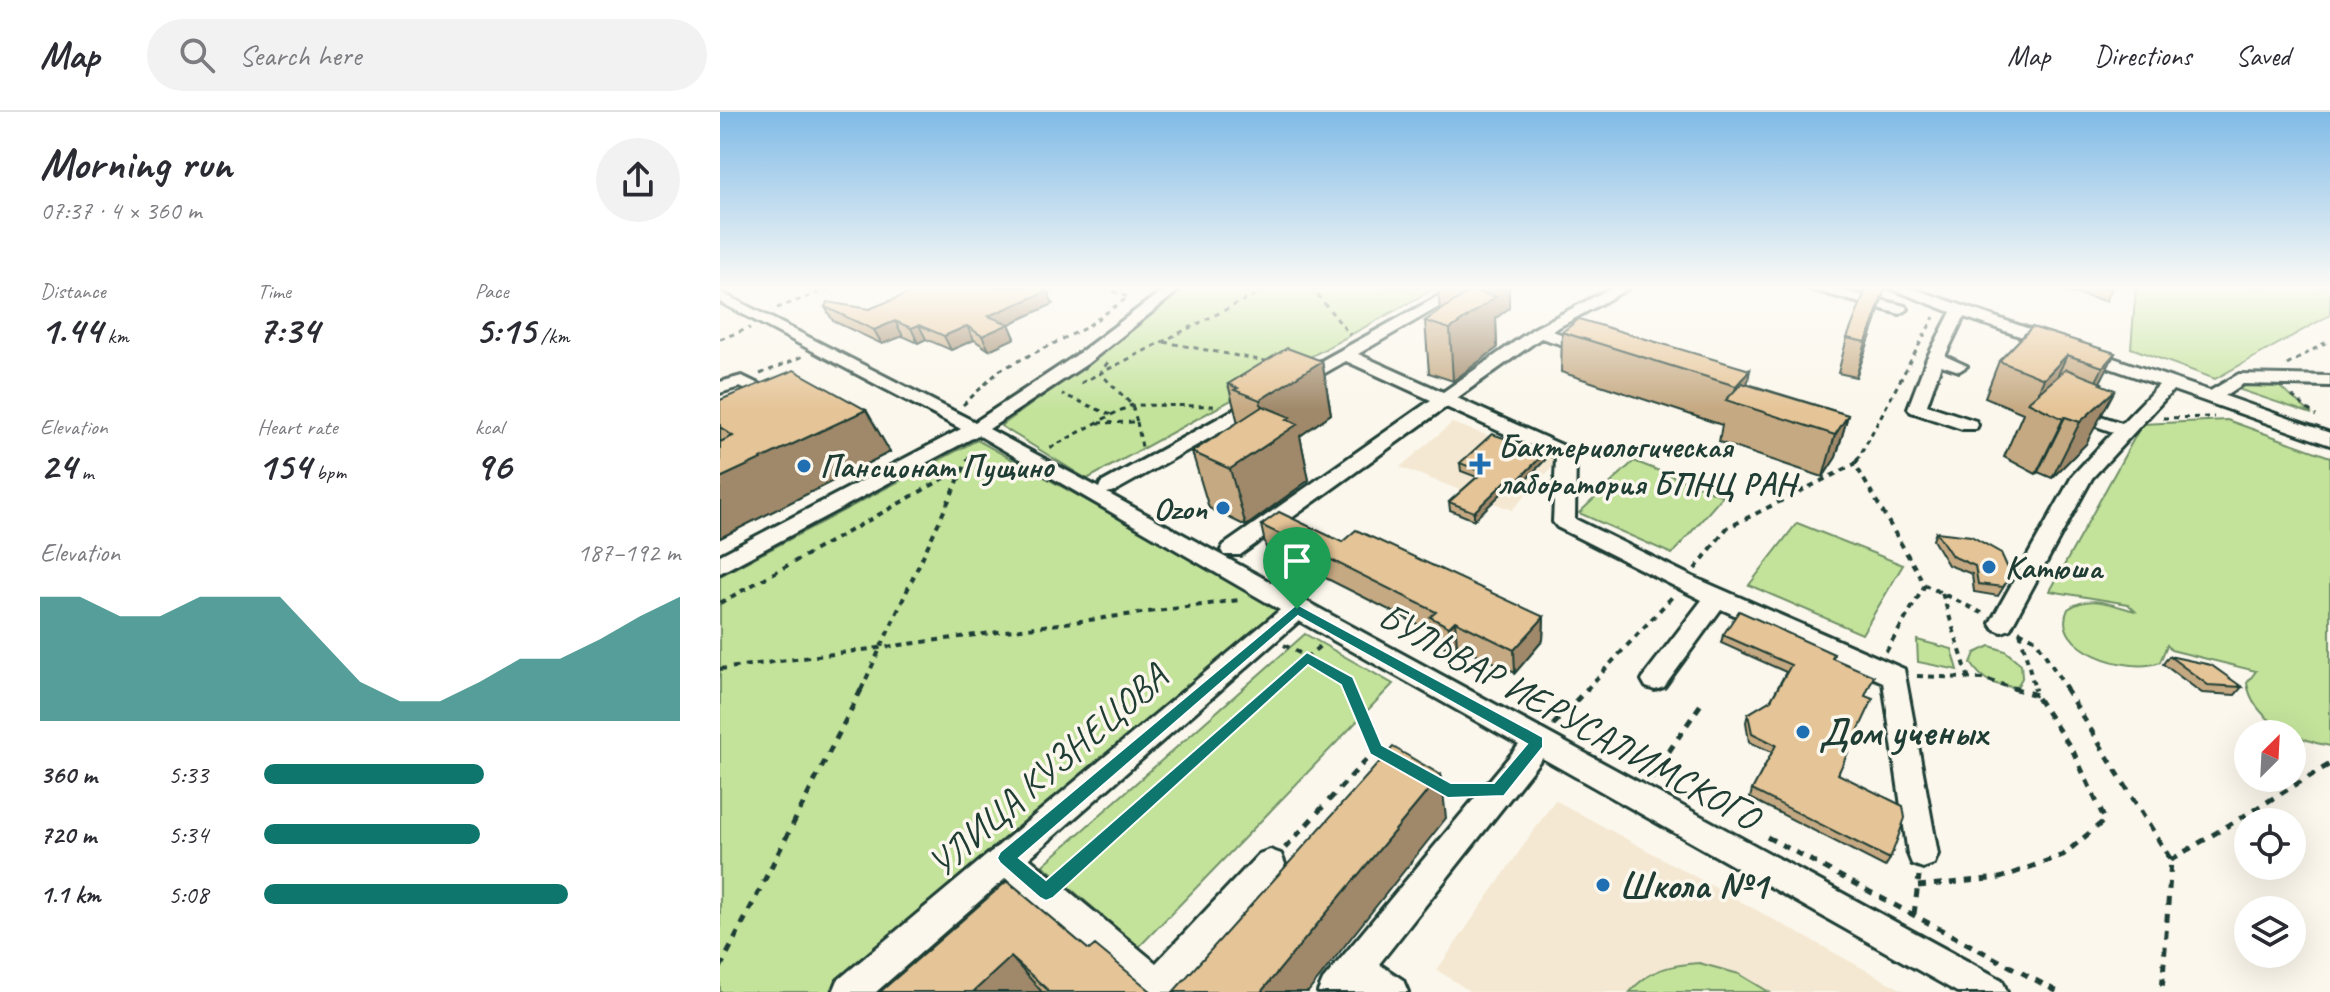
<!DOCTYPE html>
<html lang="en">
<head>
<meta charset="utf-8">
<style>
	body { margin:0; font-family:Caveat,sans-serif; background:#f2f2f3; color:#2b2b33; height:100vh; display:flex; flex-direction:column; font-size:30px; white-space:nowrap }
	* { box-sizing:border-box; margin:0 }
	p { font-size:26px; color:#7c7c81 }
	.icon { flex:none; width:44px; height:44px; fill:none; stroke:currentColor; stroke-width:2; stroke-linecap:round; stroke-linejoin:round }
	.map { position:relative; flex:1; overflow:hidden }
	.sheet { display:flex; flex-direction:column; background:#fff; width:720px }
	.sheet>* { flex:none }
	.needle { width:52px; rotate:24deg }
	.controls { position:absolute; left:1514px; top:608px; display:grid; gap:16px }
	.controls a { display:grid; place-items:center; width:72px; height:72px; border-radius:50%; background:#fff; box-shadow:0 8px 32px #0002; font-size:40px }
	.pin { position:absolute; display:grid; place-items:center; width:68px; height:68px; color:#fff; margin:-82px -34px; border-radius:50% 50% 50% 0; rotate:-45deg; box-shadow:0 0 8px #0007 }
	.pin .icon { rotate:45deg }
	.round { display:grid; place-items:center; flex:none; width:84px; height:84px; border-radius:42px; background:#f2f2f3 }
	.headline { display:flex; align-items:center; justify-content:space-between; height:136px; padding:0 40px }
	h1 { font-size:44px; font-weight:700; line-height:60px }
	.figures { display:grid; grid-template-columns:repeat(3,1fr); gap:12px; height:136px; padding:8px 40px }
	.figures div { display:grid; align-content:center }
	.figures b { font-size:40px; font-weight:700 }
	.figures small { font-size:22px; font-weight:400 }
	.figures p { font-size:22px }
	.chart { height:224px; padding:16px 40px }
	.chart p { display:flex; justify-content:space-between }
	.chart svg { width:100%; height:144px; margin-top:8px; fill:#0f766e; opacity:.7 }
	ul { padding:0 40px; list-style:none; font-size:26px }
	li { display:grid; grid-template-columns:128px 96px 1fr; align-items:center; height:60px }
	li i { height:20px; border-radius:10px; background:#0f766e }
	header { display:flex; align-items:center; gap:48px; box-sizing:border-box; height:112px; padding:0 40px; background:#fff; border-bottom:2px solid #e1e1e2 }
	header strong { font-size:38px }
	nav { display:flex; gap:44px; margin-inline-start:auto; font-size:28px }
	.search { width:560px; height:72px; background:#f2f2f3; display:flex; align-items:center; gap:20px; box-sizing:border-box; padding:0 28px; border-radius:44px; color:#7c7c81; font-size:30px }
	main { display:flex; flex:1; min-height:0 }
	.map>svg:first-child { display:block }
	.built { fill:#f4e8d2 }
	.green { fill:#c3e39b; stroke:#719068; stroke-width:2 }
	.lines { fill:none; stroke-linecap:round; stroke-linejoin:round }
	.minor-casing { stroke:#1f3d34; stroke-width:6 }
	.path-far2 { stroke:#1f3d34; stroke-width:3; stroke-dasharray:5 5; stroke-linecap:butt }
	.path-far1 { stroke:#1f3d34; stroke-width:4; stroke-dasharray:6 6; stroke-linecap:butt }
	.path { stroke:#1f3d34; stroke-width:5; stroke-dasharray:8 8; stroke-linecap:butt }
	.minor { fill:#fbf7ec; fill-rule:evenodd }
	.wall { fill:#c5a982; stroke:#1f3d34; stroke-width:2 }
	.shaded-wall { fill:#a0896a; stroke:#1f3d34; stroke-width:2 }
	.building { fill:#e5c497; stroke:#1f3d34; stroke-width:2 }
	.route { fill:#0f766e; stroke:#fff; stroke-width:2; fill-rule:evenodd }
	.poi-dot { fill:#1f6fb2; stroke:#fbf7ec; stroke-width:3 }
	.labels { text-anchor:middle; stroke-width:7; stroke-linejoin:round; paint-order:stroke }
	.poi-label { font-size:32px; font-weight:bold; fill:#1f3d34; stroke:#fbf7ec; text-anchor:start }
	.near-street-label { font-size:38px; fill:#1f3d34; stroke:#fbf7ec }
	.near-poi-label { font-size:38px; font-weight:bold; fill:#1f3d34; stroke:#fbf7ec; text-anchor:start }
</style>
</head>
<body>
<header>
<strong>Map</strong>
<div class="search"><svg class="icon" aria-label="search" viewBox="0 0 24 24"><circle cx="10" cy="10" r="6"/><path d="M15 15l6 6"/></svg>Search here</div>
<nav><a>Map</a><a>Directions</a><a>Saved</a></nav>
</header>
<main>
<section class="sheet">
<div class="headline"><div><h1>Morning run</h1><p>07:37 · 4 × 360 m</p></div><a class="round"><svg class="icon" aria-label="share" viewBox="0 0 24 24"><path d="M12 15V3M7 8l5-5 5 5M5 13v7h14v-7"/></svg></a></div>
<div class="figures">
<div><p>Distance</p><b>1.44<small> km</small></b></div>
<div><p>Time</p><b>7:34</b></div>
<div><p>Pace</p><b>5:15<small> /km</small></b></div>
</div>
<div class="figures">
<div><p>Elevation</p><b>24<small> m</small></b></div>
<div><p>Heart rate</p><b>154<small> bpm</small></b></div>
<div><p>kcal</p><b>96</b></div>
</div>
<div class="chart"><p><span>Elevation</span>187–192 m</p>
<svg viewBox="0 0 160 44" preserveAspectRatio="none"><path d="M0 44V6L10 6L20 12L30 12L40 6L50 6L60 6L70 19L80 32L90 38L100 38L110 32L120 25L130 25L140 19L150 12L160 6V44z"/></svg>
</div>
<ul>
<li><b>360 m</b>5:33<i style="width:53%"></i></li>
<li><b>720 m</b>5:34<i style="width:52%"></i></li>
<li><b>1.1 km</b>5:08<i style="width:73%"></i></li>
</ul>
</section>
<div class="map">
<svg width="1610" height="880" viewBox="0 0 1610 880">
	<rect width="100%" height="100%" fill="#fbf7ec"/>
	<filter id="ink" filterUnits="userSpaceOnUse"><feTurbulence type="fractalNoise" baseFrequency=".0125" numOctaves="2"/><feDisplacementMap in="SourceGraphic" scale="16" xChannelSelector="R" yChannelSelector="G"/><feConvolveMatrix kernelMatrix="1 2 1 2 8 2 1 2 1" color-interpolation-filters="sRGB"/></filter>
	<g filter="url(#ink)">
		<path class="built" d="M732,311L839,348L792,398L680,355Z
			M835,688L1186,880H751L717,858Z"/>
		<path class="green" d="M465,175H718L367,367L281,314L396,231Z
			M1416,175H1610V203L1495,267L1411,236Z
			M1520,271H1555L1592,302L1515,276Z
			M1507,308L1610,345V634C1576,628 1533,608 1527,571L1536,559L1451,538L1447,533L1440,550C1409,563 1329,537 1348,497C1371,481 1393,494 1415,499L1408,492L1330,479L1422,312Z
			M257,328L542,485L570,493L130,880H0V464Z
			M914,349L1003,384L952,442L859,401Z
			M1077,411L1183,453L1142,522L1029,473Z
			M585,522L673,572L419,835L323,753Z
			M1197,528L1232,537L1238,558L1198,550Z
			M1270,534L1285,539L1301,552L1302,566L1297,575C1275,574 1263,570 1251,551L1255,541Z
			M979,851L1019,862L1049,880H910C929,857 951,853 979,851Z"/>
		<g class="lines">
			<defs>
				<path id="minor" d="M447,175H463L367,252L269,317L379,376L381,371L535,286H547L550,290L547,294L395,379L387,381L1282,868L1287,880H1237L822,646L659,852L683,868L688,880H598L603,868L799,633L579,509L309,746L436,851L539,742L550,738L561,742L565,752L561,762L454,880H418L326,801L304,821L293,826L282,821L277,810L282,799L303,780L286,766L156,880H113L118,868L560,498L258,323L0,461V443L241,317L0,190V180L255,310L355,244Z
					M735,175H753L638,242L723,280L813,217L893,175H911L832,219L874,233V239H862L821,226L737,286L853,338L856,342L855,407L973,465L1184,557L1218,742L1214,752L1203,756L1192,752L1188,742L1163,570L1001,497L944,575L935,578L926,575L922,568L926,561L982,488L837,415L833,410L836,345L726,295L520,443H504L501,438L504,433L711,288L626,249L584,273H572L569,269L572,265Z
					M1082,175H1108L1185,194L1188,197L1180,202Z
					M1167,175H1189L1338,227L1340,230L1332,235L1326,233L1244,205L1225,244L1247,254L1239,259L1221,253L1207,293L1256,309L1258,313L1256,317H1242L1191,300L1188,296L1207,246L1231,200Z
					M1364,236L1490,279L1519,262L1610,264V274L1523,272L1505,284L1610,321V333L1453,278L1372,366L1290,517L1282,520L1274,517L1270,511L1353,363L1393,320L1344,303L1341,299L1350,294L1402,311L1439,273L1358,245L1356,241Z
					M22,264L63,284L66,288L57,293L20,275L0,281V270Z"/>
			</defs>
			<use href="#minor" class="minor-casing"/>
			<path class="path-far2" d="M591,175L630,223
				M57,196L115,175
				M0,227L30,216
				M444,230L550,250
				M1567,253L1610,228
				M40,262L84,244
				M361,271L550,175
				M1572,284L1596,304
				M243,293L280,258L365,216L408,185L382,175
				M391,303L412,293L498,294
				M1443,306L1494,305
				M417,310L422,335
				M378,311L417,310L412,293L380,261L388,250
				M330,336L391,303L342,282
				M247,349L251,340
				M1137,349L1214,205"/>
			<path class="path-far1" d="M1138,347L1135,352L1205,473L1262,501
				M975,457L1007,416L1135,352
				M1222,481L1249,567
				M0,491L241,357
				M1299,519L1316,528L1347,578
				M1300,520L1315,578
				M564,533L587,545L600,534
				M1166,540L1205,473
				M0,557L519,488
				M1197,564L1265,567L1299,578
				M141,578L248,347
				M551,578L587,545L627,569L631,578
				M866,578L952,485"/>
			<path class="path" d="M630,576L656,637L668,644
				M1293,576L1316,583
				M1345,576L1451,748L1442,880
				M833,613L868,576
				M931,666L983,589
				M721,674L728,679H747
				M1047,725L1338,880
				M565,736L656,637
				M1451,748L1610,652
				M346,762L553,576
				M1198,774L1280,766L1343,743L1385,708L1353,639L1317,586L1314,576
				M1194,802L1199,764
				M0,856L142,576"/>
			<use href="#minor" class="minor"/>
		</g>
		<path class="wall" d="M718,175H789V196L776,206L777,236L733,269L709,261L705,209L720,199Z
			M1325,175H1392L1386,189Z
			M333,192L289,212L295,226L269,238L254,228L231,238L206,227L198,231L183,224L162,232L113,209L105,195L149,197Z
			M1156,209L1136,265L1118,261L1127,226Z
			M1312,215L1395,241L1380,270L1382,271L1366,332L1332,366L1318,360L1316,362L1284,345L1303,301L1265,285L1279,249Z
			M842,220L1028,272L1128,303L1116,345L1103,365L999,330L1002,313L841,260Z
			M602,249L611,302L580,324L589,368L526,414L489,396L472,340L518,311L508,272Z
			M0,288L146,298L170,340L0,426Z
			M825,348L795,379L787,376L754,408L730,398L729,390L757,365L741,359L740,351Z
			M541,413L622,430L824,505L823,528L795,561L737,532L731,538L712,528L711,519L546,436Z
			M1216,420L1291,463L1278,484L1254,480L1252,462L1228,453L1213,428Z
			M1003,523L1114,542L1113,546L1145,584L1118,663L1170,747L1165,755L1030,686L1032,678L1052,640L1029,630L1026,610L1028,602L1051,588L1066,560L1001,531Z
			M1449,544L1522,575L1515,583L1482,581L1443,552Z
			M287,769L369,838L432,880H160Z"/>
		<path class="shaded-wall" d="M748,175H789V196L776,206L777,236L733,269L730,217L749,204Z
			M1165,176L1156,209L1136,265L1146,230Z
			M328,179L333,192L289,212L295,226L269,238L262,224L268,204Z
			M175,209L183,224L162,232L154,218Z
			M199,213L206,227L198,231L191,216Z
			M247,214L254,228L231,238L224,224Z
			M1395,241L1377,276L1366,290L1383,255Z
			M1347,243L1331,278L1313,292L1324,267Z
			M602,249L611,302L580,324L589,368L526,414L510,357L549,331L540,288Z
			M1030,258L1023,294L1013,290L1016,274Z
			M1382,271L1364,306L1395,278L1366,332L1332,366L1360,310Z
			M146,298L170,340L0,426V366Z
			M1128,303L1116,345L1103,365L1115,323Z
			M1345,305L1318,360L1316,362L1343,307Z
			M826,340L825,348L795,379V371Z
			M787,368V376L754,408V400Z
			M824,505L823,528L795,561L794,538Z
			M735,509L737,532L731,538L729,515Z
			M721,663L726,706L588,880H541Z
			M291,845L322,880H253Z"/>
		<path class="building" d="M205,175H319L328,179L268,204L289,212L262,224L247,214L224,224L199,213L191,216L175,209L154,218L105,195L107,190L149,197Z
			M1147,175L1165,176L1146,230L1127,226Z
			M751,178L776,185L730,217L705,209Z
			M859,207L1030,258L1016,274L842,220Z
			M1312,215L1395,241L1383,255L1347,243L1324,267L1279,249Z
			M567,236L602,249L540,288L514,278L518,276L508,272Z
			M1346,257L1382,271L1380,272L1395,278L1360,310L1345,305L1343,307L1308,290Z
			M74,258L146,298L0,366V330L13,324L0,315V288Z
			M1022,271L1128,303L1115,323L1006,288Z
			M543,294L570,305L567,307L578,312L510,357L472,340Z
			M772,322L826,340L795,371L787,368L754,400L729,390L763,360L740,351Z
			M559,400L622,430L636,418L824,505L794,538L735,509L729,515L710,505L716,500L541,413Z
			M1216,420L1251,424L1281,441L1291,463L1283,475L1258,472L1255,454L1232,444Z
			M1019,499L1114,542L1112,546L1154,564L1145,584L1153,587L1118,662L1183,694L1185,706L1170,747L1032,678L1056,633L1032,621L1028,602L1051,588L1071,553L1003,523Z
			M1449,544L1491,553L1522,575L1488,573Z
			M673,635L721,663L541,880H453Z
			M287,769L369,838L375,833L432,880H327L329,879L291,845L253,880H160Z"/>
	</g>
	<linearGradient id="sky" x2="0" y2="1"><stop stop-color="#80bbe7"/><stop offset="0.59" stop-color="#fdfbf6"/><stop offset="1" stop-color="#fdfbf6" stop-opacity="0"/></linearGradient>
	<rect width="1610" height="298" fill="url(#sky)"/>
	<path class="route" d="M577,492L823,625V635L784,684L728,686L650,642L621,573L588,553L333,786L326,789L320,786L280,751L277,746L280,740ZM578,504L807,632L774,671H731L662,633L633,565L587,540L326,768L299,746Z"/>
	<g class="poi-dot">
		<path d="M756 340h8v8h8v8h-8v8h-8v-8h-8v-8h8z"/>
		<circle cx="84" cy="354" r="8"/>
		<circle cx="503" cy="396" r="8"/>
		<circle cx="1269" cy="455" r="8"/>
		<circle cx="1083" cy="620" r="8"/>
		<circle cx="883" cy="773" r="8"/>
	</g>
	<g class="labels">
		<g class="poi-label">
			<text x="778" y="345">Бактериологическая<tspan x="778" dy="37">лаборатория БПНЦ РАН</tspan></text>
			<text x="100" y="365">Пансионат Пущино</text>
			<text x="487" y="407" text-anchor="end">Ozon</text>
			<text x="1285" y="466">Катюша</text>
		</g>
		<g class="near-street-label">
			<text transform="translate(849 604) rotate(29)" y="13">БУЛЬВАР ИЕРУСАЛИМСКОГО</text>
			<text transform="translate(327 658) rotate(-41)" y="13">УЛИЦА КУЗНЕЦОВА</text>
		</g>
		<g class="near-poi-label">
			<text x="1099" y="633">Дом ученых</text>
			<text x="899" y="786">Школа №1</text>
		</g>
	</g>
</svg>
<div class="controls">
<a><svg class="needle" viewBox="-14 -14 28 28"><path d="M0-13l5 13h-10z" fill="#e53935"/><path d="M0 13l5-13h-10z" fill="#7c7c81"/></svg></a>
<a><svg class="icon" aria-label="locate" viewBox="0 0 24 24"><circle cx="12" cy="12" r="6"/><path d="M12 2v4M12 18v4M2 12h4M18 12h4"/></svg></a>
<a><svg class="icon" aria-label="layers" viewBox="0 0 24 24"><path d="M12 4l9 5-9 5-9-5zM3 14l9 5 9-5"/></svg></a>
</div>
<div class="pin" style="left:577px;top:497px;background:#1e9e55"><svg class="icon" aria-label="arrive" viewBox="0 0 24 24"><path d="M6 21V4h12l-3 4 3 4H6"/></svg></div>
</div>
</main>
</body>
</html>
